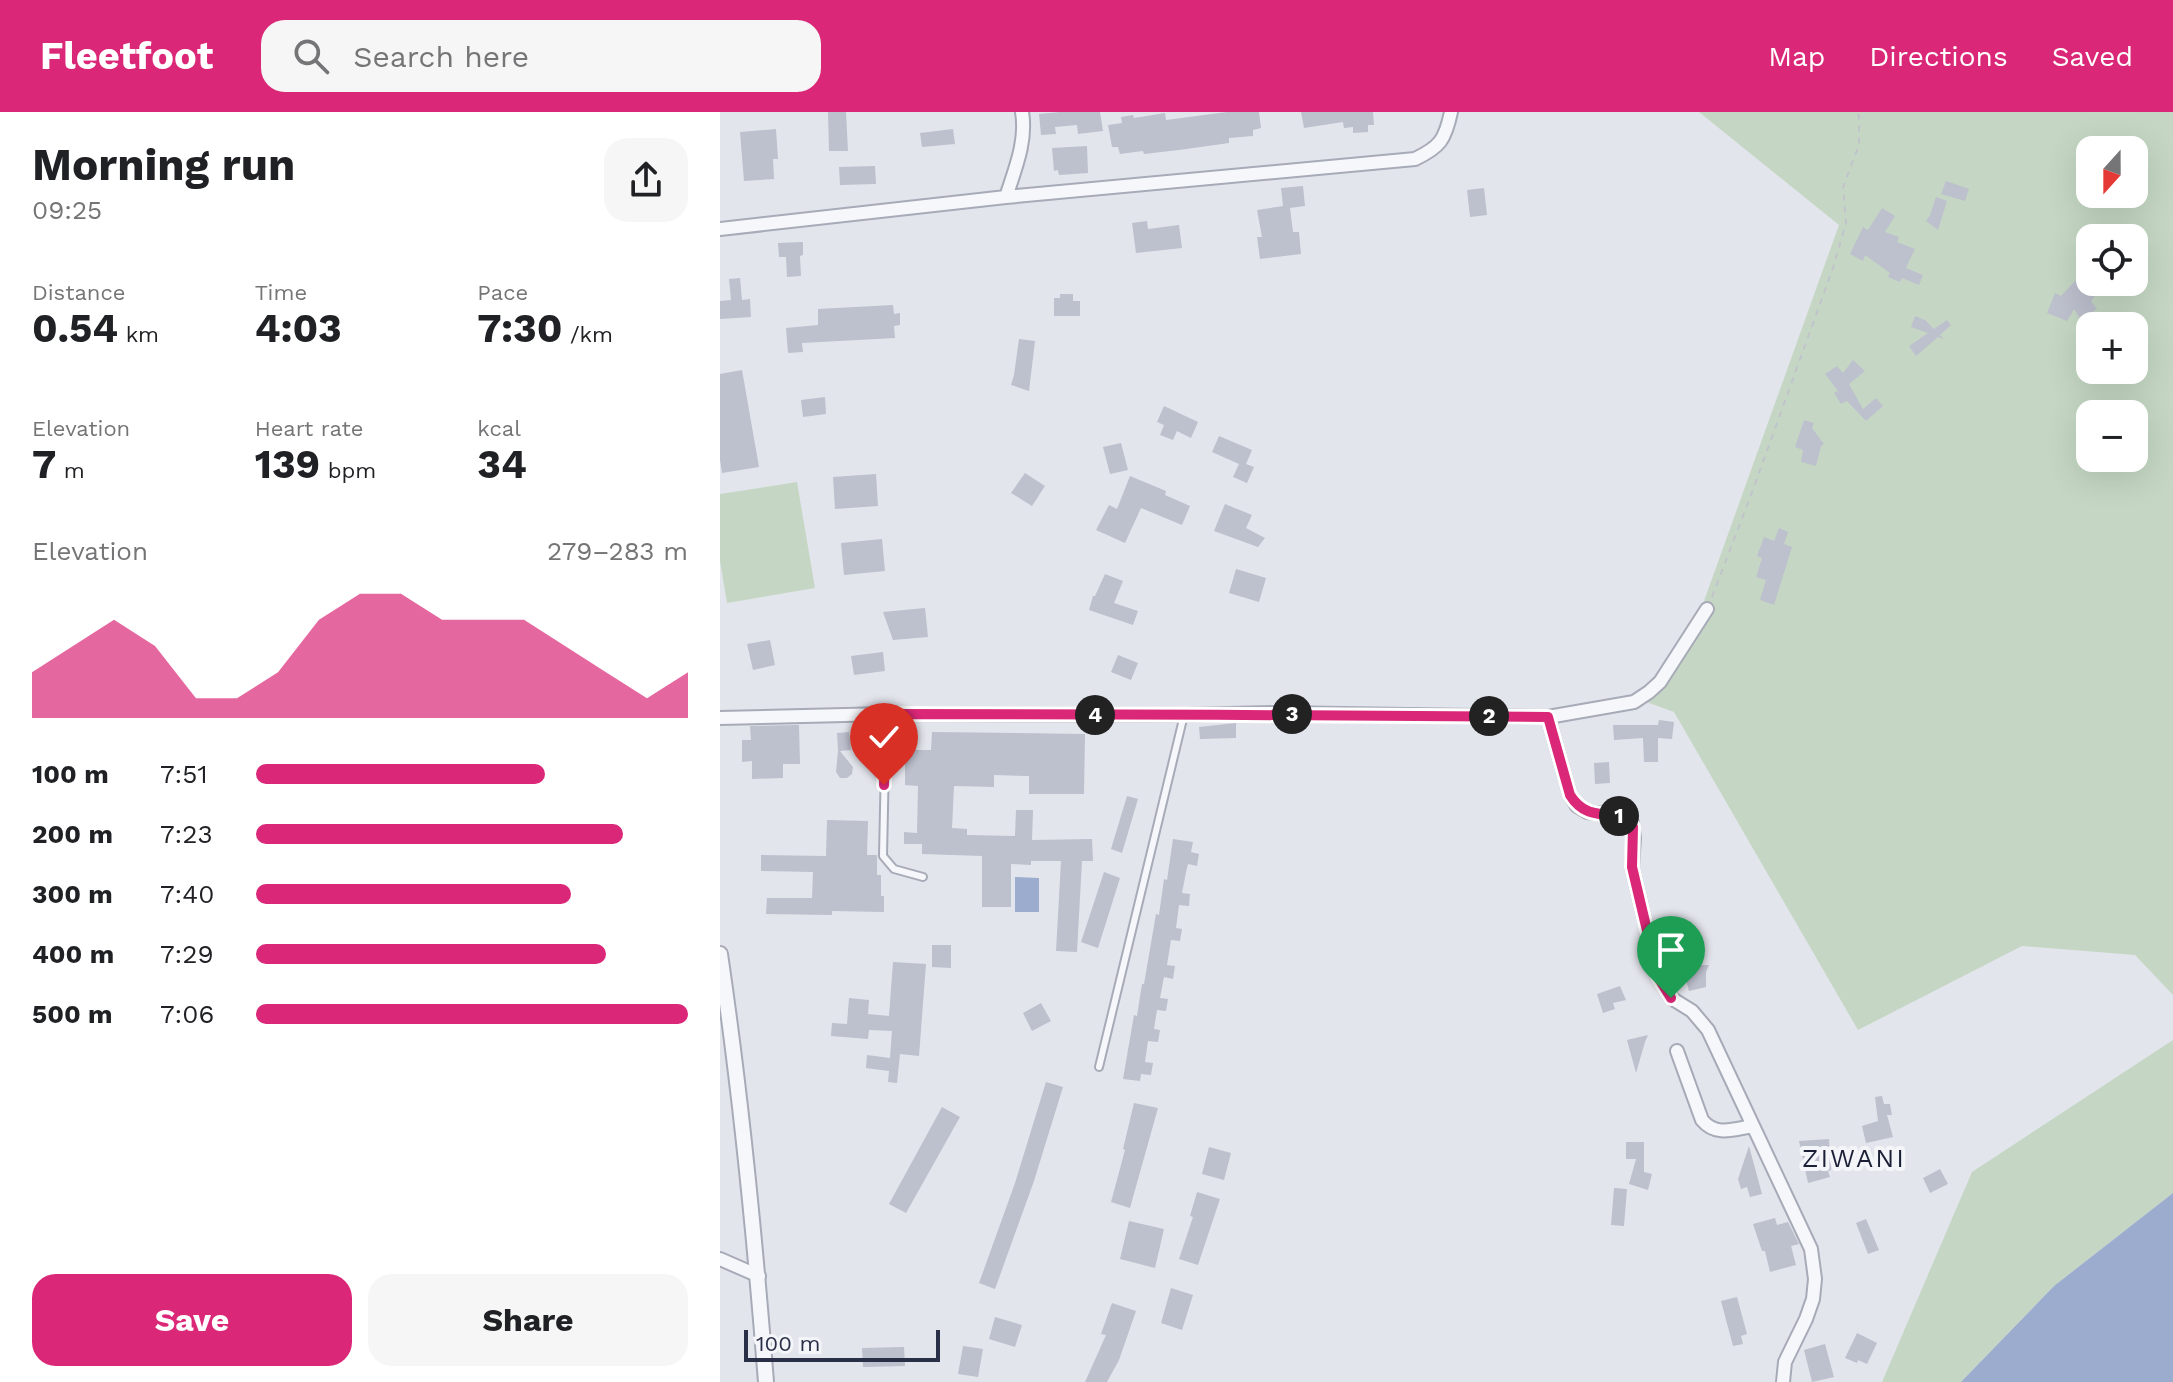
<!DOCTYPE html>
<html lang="en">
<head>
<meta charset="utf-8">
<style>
	body { margin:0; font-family:"Work Sans",sans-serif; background:#f6f6f6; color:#202124; height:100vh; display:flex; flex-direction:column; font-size:30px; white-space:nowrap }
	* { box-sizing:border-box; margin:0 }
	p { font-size:26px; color:#757577 }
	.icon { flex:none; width:44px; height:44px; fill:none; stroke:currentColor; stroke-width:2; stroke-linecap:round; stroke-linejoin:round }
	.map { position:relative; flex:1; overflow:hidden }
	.side { display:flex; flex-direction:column; background:#fff; width:720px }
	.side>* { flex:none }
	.needle { width:52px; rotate:201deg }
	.buttons { position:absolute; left:1356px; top:24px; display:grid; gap:16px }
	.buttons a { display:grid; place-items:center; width:72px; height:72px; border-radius:16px; background:#fff; box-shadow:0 8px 32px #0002; font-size:40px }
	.scale { position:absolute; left:24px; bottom:20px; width:196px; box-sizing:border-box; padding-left:8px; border:4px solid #292f47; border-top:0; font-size:22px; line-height:28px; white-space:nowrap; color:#292f47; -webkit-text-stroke:6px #f3f5f9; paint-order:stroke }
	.pin { position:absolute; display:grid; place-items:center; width:68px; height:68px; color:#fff; margin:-82px -34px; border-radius:50% 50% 50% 0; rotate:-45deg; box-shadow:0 0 8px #0007 }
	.pin .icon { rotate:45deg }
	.km { position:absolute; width:40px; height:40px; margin:-20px; border-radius:50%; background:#222; color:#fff; font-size:22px; line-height:40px; text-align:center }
	.round { display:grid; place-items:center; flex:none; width:84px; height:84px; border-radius:24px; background:#f6f6f6 }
	.headline { display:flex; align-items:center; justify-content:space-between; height:136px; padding:0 32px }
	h1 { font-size:44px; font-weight:700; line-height:60px }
	.stats { display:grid; grid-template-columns:repeat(3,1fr); gap:12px; height:136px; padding:8px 32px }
	.stats div { display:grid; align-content:center }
	.stats b { font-size:40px; font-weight:700 }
	.stats small { font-size:22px; font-weight:400 }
	.stats p { font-size:22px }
	.chart { height:224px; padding:16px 32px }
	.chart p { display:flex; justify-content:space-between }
	.chart svg { width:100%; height:144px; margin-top:8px; fill:#db2777; opacity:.7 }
	.primary-button { display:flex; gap:16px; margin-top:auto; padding:16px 32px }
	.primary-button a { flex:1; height:92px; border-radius:24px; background:#db2777; color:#fff; font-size:32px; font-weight:700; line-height:92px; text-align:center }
	.primary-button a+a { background:#f6f6f6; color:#202124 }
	ul { padding:0 32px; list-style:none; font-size:26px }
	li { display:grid; grid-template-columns:128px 96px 1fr; align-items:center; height:60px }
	li i { height:20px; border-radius:10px; background:#db2777 }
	header { display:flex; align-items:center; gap:48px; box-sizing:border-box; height:112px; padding:0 40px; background:#db2777; color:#fff }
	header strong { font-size:38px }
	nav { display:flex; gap:44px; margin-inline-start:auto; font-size:28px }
	.search { width:560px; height:72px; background:#f6f6f6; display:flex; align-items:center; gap:20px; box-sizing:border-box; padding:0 28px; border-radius:24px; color:#757577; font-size:30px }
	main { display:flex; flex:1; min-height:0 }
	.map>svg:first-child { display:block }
	.green { fill:#c5d7c4; fill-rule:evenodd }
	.water { fill:#9baccf }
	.building { fill:#bdc0cd }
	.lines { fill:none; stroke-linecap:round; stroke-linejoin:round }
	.service-casing { stroke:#a7abb7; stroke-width:10 }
	.minor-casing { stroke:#a7abb7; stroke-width:16 }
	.tertiary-casing { stroke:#a7abb7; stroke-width:18 }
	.path { stroke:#c1c3cb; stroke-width:2; stroke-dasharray:6 6; stroke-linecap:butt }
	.service { stroke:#f6f7fa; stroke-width:6 }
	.minor { stroke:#f6f7fa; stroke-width:12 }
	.tertiary { stroke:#f6f7fa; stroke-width:14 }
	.route-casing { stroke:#fff; stroke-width:16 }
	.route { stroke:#db2777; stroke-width:10 }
	.labels { text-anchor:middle; stroke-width:8; stroke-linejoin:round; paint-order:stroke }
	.quarter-label { font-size:26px; letter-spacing:2px; fill:#1b2037; stroke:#f3f5f9 }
</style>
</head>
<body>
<header>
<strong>Fleetfoot</strong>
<div class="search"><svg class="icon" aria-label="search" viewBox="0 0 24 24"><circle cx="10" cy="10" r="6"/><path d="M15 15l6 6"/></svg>Search here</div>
<nav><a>Map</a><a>Directions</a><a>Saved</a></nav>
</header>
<main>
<section class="side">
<div class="headline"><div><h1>Morning run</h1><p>09:25</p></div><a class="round"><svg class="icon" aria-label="share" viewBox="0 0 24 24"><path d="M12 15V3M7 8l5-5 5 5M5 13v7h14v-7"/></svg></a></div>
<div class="stats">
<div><p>Distance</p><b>0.54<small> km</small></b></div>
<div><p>Time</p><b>4:03</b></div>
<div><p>Pace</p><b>7:30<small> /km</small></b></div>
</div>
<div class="stats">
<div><p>Elevation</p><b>7<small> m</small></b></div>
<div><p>Heart rate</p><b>139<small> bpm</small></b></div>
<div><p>kcal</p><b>34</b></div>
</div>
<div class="chart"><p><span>Elevation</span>279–283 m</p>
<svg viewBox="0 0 160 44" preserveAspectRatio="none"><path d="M0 44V30L10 22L20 14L30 22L40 38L50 38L60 30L70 14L80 6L90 6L100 14L110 14L120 14L130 22L140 30L150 38L160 30V44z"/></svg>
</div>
<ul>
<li><b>100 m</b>7:51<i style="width:67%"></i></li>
<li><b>200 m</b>7:23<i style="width:85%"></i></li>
<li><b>300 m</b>7:40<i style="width:73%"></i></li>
<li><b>400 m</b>7:29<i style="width:81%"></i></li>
<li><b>500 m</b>7:06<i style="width:100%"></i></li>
</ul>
<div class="primary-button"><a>Save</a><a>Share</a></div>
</section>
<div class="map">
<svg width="1453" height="1270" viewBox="0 0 1453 1270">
	<rect width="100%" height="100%" fill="#e3e5ec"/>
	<path class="green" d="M979,0H1453V883L1415,843L1302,834L1138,918L954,600L921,588L979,503L1119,113ZM1370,38H1414V82H1370ZM1370,126H1414V170H1370ZM1370,214H1414V258H1370ZM1370,302H1414V346H1370Z
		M77,370L95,476L7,491L0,449V382Z
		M1453,928V1081L1334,1174L1241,1270H1162L1252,1060Z"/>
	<path class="water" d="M295,765L319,766V800H295Z
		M1453,1081V1270H1241L1334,1174Z"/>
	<path class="building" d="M108,0H126L128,39H109Z
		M340,0H380L383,19L358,22L357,13L335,15L336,22L321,23L319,2Z
		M507,0H539L541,16L533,18V24L509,26V31L459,38L424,42L423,39L400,42L398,35H392L388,13L402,11L401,5L413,3L414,6L445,1L446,8Z
		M581,0H653L654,13H648V20L633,21V15L624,16L623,10L584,16Z
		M56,17L58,47H53L54,67L24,69L20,20Z
		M233,17L235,32L202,35L200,21Z
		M367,34L368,61L339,63L338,58L334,59L332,36Z
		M155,54L156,72L120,73L119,55Z
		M1226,69L1249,77L1245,89L1221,82Z
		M583,74L585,94L570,96L573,120H579L581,142L540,147L537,125H542L537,98L563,94L561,76Z
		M764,76L767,103L750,105L747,78Z
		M1216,85L1227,89L1218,118L1206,109L1210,103Z
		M1162,96L1175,104L1165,120L1179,125L1177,130L1195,137L1186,156L1203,163L1199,173L1182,166L1180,170L1168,165L1170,161L1145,143L1143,149L1130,142L1143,115L1148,118Z
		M427,109L428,117L459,113L462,136L416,141L412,111Z
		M83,130V143L80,144L81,164L67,165L66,145H59L58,131Z
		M20,166L22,188L30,187L31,205L0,207V189L11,188L9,167Z
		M1356,168L1375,184L1371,189L1377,197L1361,208L1354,197L1347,209L1327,201L1335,181L1341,184Z
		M340,182H353V189H360V204H334V186H340Z
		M173,193L174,202L180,201V213L174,214L175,226L82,231L83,240L68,241L66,216L98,213V197Z
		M1195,204L1205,208L1214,217L1227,208L1231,213L1220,223L1224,227L1218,225L1196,244L1189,234L1208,221L1191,215Z
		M299,227L315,229L309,279L291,273L294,263Z
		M1133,248L1145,259L1129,272L1143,297L1156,286L1163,294L1146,309L1127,289L1121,292L1114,281L1118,279L1105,262L1117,254L1123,261Z
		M22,258L39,355L2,361L0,348V262Z
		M105,285L106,302L83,305L81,288Z
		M444,294L478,310L471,326L457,319L453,328L440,323L444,313L437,310Z
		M1084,308L1094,311L1092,316L1104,332L1101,334L1096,354L1081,350L1083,338L1075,335Z
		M499,324L532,338L526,352L534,355L527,371L513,365L519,352L492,340Z
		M401,331L408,358L390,362L383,335Z
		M305,361L325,374L312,394L291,381Z
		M156,362L158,394L115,397L113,365Z
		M410,364L446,379L445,383L470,394L462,413L421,396L405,431L376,418L389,393L397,397Z
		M505,392L532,403L526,416L545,426L538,435L494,419Z
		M1059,416L1068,420L1064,432L1072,435L1054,493L1040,488L1046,468L1036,465L1042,446L1037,444L1044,425L1054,429Z
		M162,427L165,459L124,463L121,431Z
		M516,457L546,466L539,490L509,481Z
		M385,462L403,469L394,491L418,499L413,513L369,498L373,484H375Z
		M205,496L208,525L173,528L163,500Z
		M50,528L55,553L33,558L27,532Z
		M163,540L165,559L134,563L131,544Z
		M398,543L418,551L411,568L391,560Z
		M939,608L954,610L952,627L938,626V650H924L923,626L894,628L893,613H938Z
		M516,611V626L480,627L479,615Z
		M79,613L80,652H63V666L32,667V649L22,650V628H31L30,614Z
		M129,620L131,638L120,639L133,655L132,662L127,666H120L116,660L118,639L117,621Z
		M212,620L365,622L364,682H309V664L274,663V675L234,674L232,716L247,717V723L295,724L296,698H313L312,728L372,727L373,749H362L357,840L336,839L341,749H311V753L291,752V795H262V744L202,742V732H184V720L197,721L198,674L185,673V638H211Z
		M889,650L890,671L875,672L874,651Z
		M407,684L418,687L402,741L391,737Z
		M107,708L148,709L147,743H157V763H161V784H164V800L112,799V803L46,802L47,786H92L93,760L41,759V743L106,744Z
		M453,727L473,730L471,740L479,742L477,754L468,752L466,760L462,781L470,782L469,794L459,793L456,816L462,817L460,829L451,828L447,853L455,854L453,867L444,865L440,886L448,887L446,899L437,898L434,917L440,918L438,930L428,929L425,950L433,951L431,963L421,962L420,969L403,967L414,903L417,904L422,872H424L436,802L439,803L444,767L447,768Z
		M384,760L400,766L378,836L361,830Z
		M212,833H231V856L212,855Z
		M173,850L206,852L199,944L180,942L177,971L168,970L169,959L146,956L147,943L170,946L172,919L149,918L148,927L111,924L112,911L127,912L129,886L149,888L148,902L169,904Z
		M962,853H989L986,860V875L969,879Z
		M900,874L906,888L893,891L895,897L883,901L877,882Z
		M321,891L331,909L312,919L303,901Z
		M928,923L925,930L916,961L907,928Z
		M326,970L343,975L314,1069L275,1177L259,1171L295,1071Z
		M1162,984L1164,992H1170L1172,1003H1167L1173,1025L1146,1031L1142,1014L1158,1009L1155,985Z
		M414,991L438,996L410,1096L391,1090L405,1038L403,1037Z
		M222,995L240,1005L186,1101L169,1092Z
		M1109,1027L1111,1058L1108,1059L1110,1065L1088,1071L1079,1029Z
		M906,1030H924V1060L932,1062L928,1078L909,1072L916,1047H906Z
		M1029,1034L1042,1082L1030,1085L1027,1075L1021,1077L1018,1067Z
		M489,1035L511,1041L504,1068L482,1062Z
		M1220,1057L1228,1072L1210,1081L1203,1066Z
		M894,1076L907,1077L904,1114L891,1113Z
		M477,1080L500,1087L478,1153L459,1147L473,1105L470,1104Z
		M1055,1106L1057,1113L1068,1110L1079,1132L1071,1134L1076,1153L1050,1160L1045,1139H1042L1033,1112Z
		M1146,1107L1159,1138L1148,1142L1136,1111Z
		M409,1109L444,1117L435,1156L400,1147Z
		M451,1176L473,1183L462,1218L441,1211Z
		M1017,1185L1027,1222L1021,1224L1023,1232L1013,1234L1001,1189Z
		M392,1191L416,1199L399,1248L387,1270H365L386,1223L381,1222Z
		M275,1205L302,1213L295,1235L269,1227Z
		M1137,1221L1157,1231L1147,1252L1138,1248L1137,1251L1125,1246Z
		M1105,1232L1114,1265L1092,1270L1084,1238Z
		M243,1234L263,1237L258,1265L238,1262Z
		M184,1235L185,1254L143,1255L142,1236Z"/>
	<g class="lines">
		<defs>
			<path id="service" d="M166,602L163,744L174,757L203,765
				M379,955L464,603"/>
			<path id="minor" d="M286,85C295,57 307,29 302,0
				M0,117L286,85L695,47C720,35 725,28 731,0
				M828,605L850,683L857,694L867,700L902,704L908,706L912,711L914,726L912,755L938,865L951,886L972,899L988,918L1091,1137L1095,1167L1093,1187L1086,1207L1065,1250L1063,1270
				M0,606L166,602L464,603L557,601L828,605L914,590L929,580L940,570L987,497
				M957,939L982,1008C996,1025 1014,1017 1033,1014
				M0,1147L39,1164"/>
			<path id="tertiary" d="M0,842C21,984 35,1127 46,1270"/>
		</defs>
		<use href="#service" class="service-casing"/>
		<use href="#minor" class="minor-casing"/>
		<use href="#tertiary" class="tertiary-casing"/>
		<path class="path" d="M992,485L1031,383L1113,156L1126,111L1123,75L1139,33V4L1136,0"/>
		<use href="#service" class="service"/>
		<use href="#minor" class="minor"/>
		<use href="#tertiary" class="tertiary"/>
	</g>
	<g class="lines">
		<defs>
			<path id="route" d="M164,673L166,602C387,603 607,602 828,605L850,683C863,704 879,702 902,704L908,706L913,715L912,755L938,865L951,886"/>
		</defs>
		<use href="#route" class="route-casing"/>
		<use href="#route" class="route"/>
	</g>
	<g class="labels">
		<g class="quarter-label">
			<text x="1134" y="1055">ZIWANI</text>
		</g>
	</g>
</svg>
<div class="buttons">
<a><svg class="needle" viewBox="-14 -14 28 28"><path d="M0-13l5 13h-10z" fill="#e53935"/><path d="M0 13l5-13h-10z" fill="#757577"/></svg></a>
<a><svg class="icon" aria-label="locate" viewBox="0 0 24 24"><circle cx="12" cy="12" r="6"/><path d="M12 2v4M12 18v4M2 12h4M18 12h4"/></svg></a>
<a>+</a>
<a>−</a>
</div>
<div class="scale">100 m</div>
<div class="pin" style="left:951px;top:886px;background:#1e9e55"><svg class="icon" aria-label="arrive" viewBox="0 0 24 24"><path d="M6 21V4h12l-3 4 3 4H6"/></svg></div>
<div class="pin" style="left:164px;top:673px;background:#d93025"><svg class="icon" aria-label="check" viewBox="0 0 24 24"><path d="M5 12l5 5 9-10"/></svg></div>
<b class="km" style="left:899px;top:704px">1</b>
<b class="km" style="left:769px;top:604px">2</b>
<b class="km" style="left:572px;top:602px">3</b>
<b class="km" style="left:375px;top:603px">4</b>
</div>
</main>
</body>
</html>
